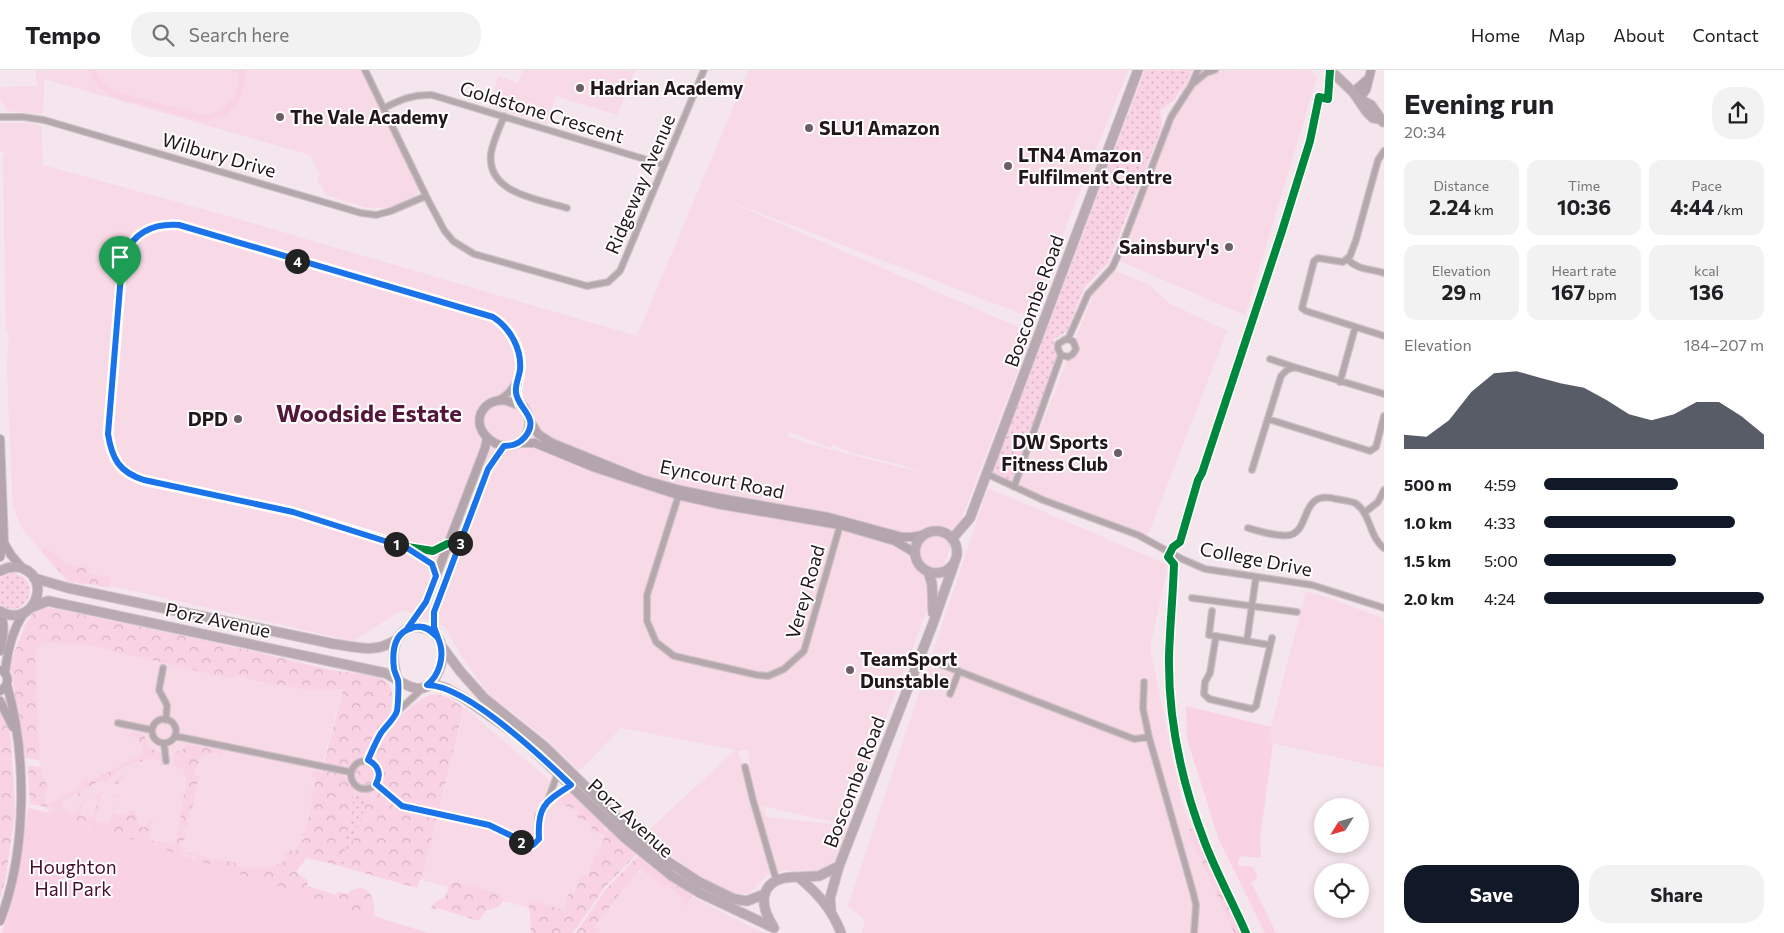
<!DOCTYPE html>
<html lang="en">
<head>
<meta charset="utf-8">
<style>
	body { margin:0; font-family:Commissioner,sans-serif; background:#f2f2f2; color:#202124; height:100vh; display:flex; flex-direction:column; font-size:19px; white-space:nowrap }
	* { box-sizing:border-box; margin:0 }
	p { font-size:16px; color:#757577 }
	.icon { flex:none; width:28px; height:28px; fill:none; stroke:currentColor; stroke-width:2; stroke-linecap:round; stroke-linejoin:round }
	.map { position:relative; flex:1; overflow:hidden }
	.side { display:flex; flex-direction:column; background:#fff; width:400px }
	.side>* { flex:none }
	.needle { width:32px; rotate:233deg }
	.tools { position:absolute; left:1314px; top:728px; display:grid; gap:10px }
	.tools a { display:grid; place-items:center; width:55px; height:55px; border-radius:50%; background:#fff; box-shadow:0 2px 8px #0003; font-size:25px }
	.pin { position:absolute; display:grid; place-items:center; width:42px; height:42px; color:#fff; margin:-51px -21px; border-radius:50% 50% 50% 0; rotate:-45deg; box-shadow:0 0 5px #0007 }
	.pin .icon { rotate:45deg }
	.km { position:absolute; width:25px; height:25px; margin:-12px; border-radius:50%; background:#222; color:#fff; font-size:14px; line-height:25px; text-align:center }
	.round { display:grid; place-items:center; flex:none; width:52px; height:52px; border-radius:20px; background:#f2f2f2 }
	.headline { display:flex; align-items:center; justify-content:space-between; height:85px; padding:0 20px }
	h1 { font-size:28px; font-weight:700; line-height:38px }
	.figures { display:grid; grid-template-columns:repeat(3,1fr); gap:8px; height:85px; padding:5px 20px }
	.figures div { display:grid; align-content:center; border-radius:12px; background:#f2f2f2; text-align:center }
	.figures b { font-size:21px; font-weight:700 }
	.figures small { font-size:14px; font-weight:400 }
	.figures p { font-size:14px }
	.chart { height:140px; padding:10px 20px }
	.chart p { display:flex; justify-content:space-between }
	.chart svg { width:100%; height:90px; margin-top:5px; fill:#111827; opacity:.7 }
	.action { display:flex; gap:10px; margin-top:auto; padding:10px 20px }
	.action a { flex:1; height:58px; border-radius:20px; background:#111827; color:#fff; font-size:20px; font-weight:700; line-height:58px; text-align:center }
	.action a+a { background:#f2f2f2; color:#202124 }
	ul { padding:0 20px; list-style:none; font-size:16px }
	li { display:grid; grid-template-columns:80px 60px 1fr; align-items:center; height:38px }
	li i { height:12px; border-radius:6px; background:#111827 }
	header { display:flex; align-items:center; gap:30px; box-sizing:border-box; height:70px; padding:0 25px; background:#fff; border-bottom:1px solid #e0e0e0 }
	header strong { font-size:24px }
	nav { display:flex; gap:28px; margin-inline-start:auto; font-size:18px }
	.search { width:350px; height:45px; background:#f2f2f2; display:flex; align-items:center; gap:12px; box-sizing:border-box; padding:0 18px; border-radius:20px; color:#757577; font-size:19px }
	main { display:flex; flex:1; min-height:0 }
	.map>svg:first-child { display:block }
	.built { fill:#f8d9e6; fill-rule:evenodd }
	.grass { fill:url(#grass-dots) }
	.forest { fill:url(#forest-crowns) }
	.park { fill:#f9d2e4 }
	.lines { fill:none; stroke-linecap:round; stroke-linejoin:round }
	.street-casing { stroke:#cdc1c7; stroke-width:8 }
	.secondary-casing { stroke:#cdc1c7; stroke-width:10 }
	.primary-casing { stroke:#cdc1c7; stroke-width:11 }
	.street { stroke:#b4a8ac; stroke-width:5.5 }
	.secondary { stroke:#b4a5ac; stroke-width:8 }
	.primary { stroke:#b9a9b0; stroke-width:9 }
	.cycleway-casing { stroke:#fff; stroke-width:11 }
	.cycleway { stroke:#00873e; stroke-width:8 }
	.route-casing { stroke:#fff; stroke-width:10 }
	.route { stroke:#1a73e8; stroke-width:6 }
	.poi-dot { fill:#6c5e65; stroke:#fff; stroke-width:2 }
	.labels { text-anchor:middle; stroke-width:4; stroke-linejoin:round; paint-order:stroke }
	.poi-label { font-size:19px; font-weight:bold; fill:#22161c; stroke:#fff; text-anchor:start }
	.street-label { font-size:19px; fill:#22161c; stroke:#fff }
	.park-label { font-size:19px; fill:#490d30; stroke:#fff }
	.district-label { font-size:24px; font-weight:bold; fill:#551739; stroke:#fff }
</style>
</head>
<body>
<header>
<strong>Tempo</strong>
<div class="search"><svg class="icon" aria-label="search" viewBox="0 0 24 24"><circle cx="10" cy="10" r="6"/><path d="M15 15l6 6"/></svg>Search here</div>
<nav><a>Home</a><a>Map</a><a>About</a><a>Contact</a></nav>
</header>
<main>
<div class="map">
<svg width="1384" height="863" viewBox="0 0 1384 863">
	<defs>
		<pattern id="grass-dots" width="8" height="8" patternUnits="userSpaceOnUse" patternTransform="scale(1.25)"><rect width="8" height="8" fill="#f9d2e4"/><path d="M2 2h.1M6 6h.1" fill="none" stroke="#d5b4c3" stroke-width="1.8" stroke-linecap="round"/></pattern>
		<pattern id="forest-crowns" width="20" height="18" patternUnits="userSpaceOnUse" patternTransform="scale(1.25)"><rect width="20" height="18" fill="#f9d2e4"/><path d="M2 6a3 3 0 1 1 6 0M12 15a3 3 0 1 1 6 0" fill="none" stroke="#d5b4c3"/></pattern>
	</defs>
	<rect width="100%" height="100%" fill="#f5e5ec"/>
	<path class="built" d="M36,0H363L419,117L416,126L394,136L386,138H368L325,125L322,115L317,113L320,104L310,85L44,9L43,44L7,41L0,28V17L37,16Z
		M524,0H635L617,45L556,26L546,54L489,36L498,6L518,13Z
		M749,0H1128L1030,247L716,126L1032,263L846,753H838L762,736L767,747L848,756L838,787L825,799L815,803L785,800L767,805L750,823L734,825L700,808L645,764L655,754L736,680L621,658L579,701L549,671L506,637L490,626L462,587L445,557L402,540L353,571L121,518L67,512L21,457L13,436L8,327L7,292L9,267L6,258L3,84L10,85L0,81V54L3,53H29L41,56L43,95L231,147L637,266ZM790,362L830,378L833,375L852,383L898,394L928,404L812,375L787,366ZM748,679L751,708L755,719L737,681Z
		M1188,0H1310L1317,7L1245,245L1119,191Z
		M1112,200L1148,214L1169,233L1227,261L1147,467L1017,418L1093,225Z
		M988,418L1168,495L1150,578L1182,733L1234,863H862L865,850L848,836Z
		M1306,522L1327,527L1384,549V698L1267,672Z
		M84,565L342,619L292,815L181,787L45,739L28,595L38,570Z
		M465,638L623,773L561,846L421,810Z
		M637,793L704,833L763,863H585Z"/>
	<path class="grass" d="M1145,0H1192L1174,30L1160,40L1162,57L1108,193L1084,218L1067,261L1053,270L1057,287L1012,412L993,402Z
		M13,503C46,510 24,553 0,534V508L7,504Z
		M352,722L365,725L367,737L359,752L346,798L337,795L346,759Z"/>
	<path class="forest" d="M46,477L65,494L89,498V503L111,508L109,518L71,510L64,506L41,481Z
		M51,538C143,557 235,576 326,599C339,602 375,604 382,609C394,615 393,628 391,639L399,647C426,625 432,614 464,638L424,800L417,818L346,798L347,786L350,782L359,752L366,734L365,725L354,722L352,725C356,742 346,759 345,776C344,782 345,786 343,792L338,790L337,795L306,788L296,802L308,811L307,816L336,825L337,822L347,824C367,807 376,828 374,846L428,863H251L194,802L198,787L183,782L184,786L91,757L49,742V740L57,742L64,739L66,741L68,740L70,743L80,738L78,734L86,730L87,733H82L80,746L94,748L98,729L94,727L105,720V723H101L95,751L110,754L118,715L113,712L124,704V710H119L116,725L121,726L120,728L116,727L113,743L127,745L129,740L136,742L139,753L143,758L146,756L147,750H153L149,770L175,775L184,729L179,728L180,726L184,727C187,714 190,704 179,696L178,698L174,695V683L183,679L187,674L223,681L222,686H217V682C209,683 204,686 197,690L200,693L195,699L194,705L199,706L197,714L195,717C197,723 194,737 189,741L190,749H187V753L189,754L188,757L183,756L182,761L186,762L184,771H181L180,776L183,777L182,781L212,789L213,788L236,793L238,796C257,800 268,800 286,790L283,786L291,780L294,783L305,767L301,765L306,760L313,728L309,721L314,720L316,708L312,707L313,702H322L343,619L317,621L266,613L240,606L226,608L86,574L43,573L36,581L35,589L40,690L25,688L10,594L25,555L36,539Z
		M0,638L4,644L11,667L15,743L5,811L0,829Z
		M130,662L144,665C147,676 153,681 164,684V694L160,696L161,691L143,688L142,692C128,691 114,704 106,713L103,709L79,722L81,726L79,727L77,723L61,731L64,738L57,740L48,736L46,737L30,734L28,696L41,697L44,709L48,718L45,720L47,723L45,724L44,731L47,735L82,716L80,712L86,708L89,712L144,683L138,668L129,666Z
		M568,722L572,724L606,756L603,760L606,762L609,759L636,785L604,818L573,863H530C532,858 530,839 528,834L529,830L564,840L569,822L575,824L581,804L588,806L595,785L598,786L605,765L591,761L593,753L575,747L577,740L559,734L558,730L565,723Z
		M1193,758L1219,816L1243,863H1234L1231,856L1194,774L1189,760Z
		M638,786L667,809L692,824L686,836L682,834L685,830L667,814L664,816L640,798L594,857L601,862L576,863L606,819Z
		M455,811L502,825L501,829L504,830L498,837L485,841L479,851L441,839H431C433,832 439,830 445,827L450,814Z"/>
	<path class="park" d="M89,0H95L102,12L112,20L198,44H211L223,39L234,28L239,13L237,0H244C249,27 229,53 200,50C184,48 167,41 152,37C136,33 117,31 104,21C97,16 92,9 89,0Z
		M1186,636L1271,657L1267,672L1273,673L1260,769L1261,782L1260,788L1240,786L1238,795L1253,797L1258,808L1251,812L1276,863H1265L1219,770L1187,669Z
		M28,738L51,743L421,863H2C16,822 22,781 28,738Z"/>
	<g class="lines">
		<defs>
			<path id="street" d="M365,0L426,126L444,160L453,171L474,184L587,216L608,212L620,201L704,0
				M1194,13L1206,3L1215,0
				M384,38C400,30 413,24 432,25L664,95
				M504,46C500,57 493,71 491,83C486,124 539,129 567,138
				M0,47H23L44,50L361,143L376,145L391,141L426,126
				M1384,81L1378,90L1356,170L1350,186L1343,192L1318,188L1314,191L1302,238L1306,241L1384,266
				M1347,189C1359,201 1369,198 1384,203
				M1068,269L1088,224L1112,198L1119,183L1171,47L1191,16L1198,0
				M1270,289L1294,297
				M1340,312L1355,258
				M499,330L508,323L517,311
				M1268,349L1370,381L1376,377L1384,346
				M1252,400L1281,306L1287,300L1294,297L1384,324
				M987,404L1043,430L1138,465L1182,489L1205,499L1312,515L1384,538
				M1014,417L1061,285L1058,279V274L1066,269L1073,271L1076,279L1073,284L1068,287L1061,285
				M679,424L647,525V551L656,572L674,586L757,605L768,606L784,599L804,581L841,452
				M1364,443L1378,432L1384,420
				M1248,458C1259,461 1283,469 1293,464C1310,456 1301,420 1336,429C1341,430 1350,431 1355,433C1371,443 1369,467 1384,478
				M447,474L433,481L407,477L293,442L143,410C119,402 112,389 108,364L122,197C126,167 149,153 179,155L493,247C510,258 523,280 520,301C518,315 514,320 520,335
				M411,480L432,494L436,506
				M1192,528L1297,542
				M1212,541L1209,565L1270,575
				M1216,566L1210,603L1205,612L1204,624L1209,629L1252,639L1256,636L1272,568
				M1247,570L1256,507
				M940,594L1134,669L1149,667
				M163,598L159,620L167,635L166,650
				M1144,612L1143,639L1149,667L1193,822L1196,835L1194,863
				M950,624L959,601
				M397,642L398,610
				M152 661a12 12 0 1 1 24 0a12 12 0 1 1-24 0Z
				M118,653L152,660
				M175,666L350,702
				M164,673L166,691
				M368,690L380,665L397,642L423,618
				M351 705a14 14 0 1 1 28 0a14 14 0 1 1-28 0Z
				M745,697L753,730L776,809
				M376,714L402,736L489,755L514,767L525,774L533,775L539,769L538,746L548,730L558,702
				M548,730L571,715"/>
			<path id="secondary" d="M1353,22L1369,8
				M1359,29L1366,20L1371,0
				M504,330L524,337C534,352 529,374 509,376C492,377 474,360 481,343C486,333 494,330 504,330Z
				M529,349L538,364L552,373L641,409L680,420L719,428L828,447L902,467H912L923,465
				M0,369L4,473L0,487
				M518,373H535L593,397L678,425L722,435L840,455L895,471L915,483
				M4,473L11,485L23,499
				M0,543C6,555 3,568 0,581
				M407,559L426,532L485,378L487,368
				M438,568L434,557V542L488,399L504,376
				M5,603C7,583 13,559 24,543
				M0,621C9,616 10,607 2,600
				M0,631L13,657
				M0,851C27,781 27,686 7,615"/>
			<path id="primary" d="M1330,0L1353,22L1366,41L1373,48L1380,49
				M1359,29L1371,35L1383,52
				M915 482a21 21 0 1 1 42 0a21 21 0 1 1-42 0Z
				M952,469L970,448L1138,0
				M0,501C7,497 15,496 22,498C54,510 32,560 0,541
				M928,501L932,514L933,543
				M34,508L68,518L334,574C358,577 374,584 396,570
				M32,537L48,531L385,603C400,610 421,631 435,608C469,550 375,531 397,608
				M443,578L460,601L484,628L544,676L637,767L667,791L699,812L734,829L747,831L765,824
				M427,615H436L446,618L464,628L520,667L625,768L672,806L700,823L774,858
				M798,807L819,806L839,796
				M831,841L830,828L839,796L932,556L954,494
				M773,856C756,829 763,806 798,807C817,822 833,841 841,863"/>
		</defs>
		<use href="#street" class="street-casing"/>
		<use href="#secondary" class="secondary-casing"/>
		<use href="#primary" class="primary-casing"/>
		<use href="#street" class="street"/>
		<use href="#secondary" class="secondary"/>
		<use href="#primary" class="primary"/>
		<defs>
			<path id="cycleway" d="M447,474L433,481L407,477L293,442L143,410C119,402 112,389 108,364L122,197C126,167 149,153 179,155L493,247C510,258 523,280 520,301C518,315 514,320 520,335
				M1246,863C1233,833 1217,804 1205,773C1182,714 1168,649 1169,586C1170,555 1173,525 1174,494L1168,487L1173,477L1180,472L1198,410L1202,403L1282,161L1310,71L1319,27L1328,29L1330,0"/>
		</defs>
		<use href="#cycleway" class="cycleway-casing"/>
		<use href="#cycleway" class="cycleway"/>
	</g>
	<g class="lines">
		<defs>
			<path id="route" d="M120,217L108,364C112,389 119,402 144,410L293,442L407,478L432,494L436,506L426,532L407,559C444,545 452,595 427,615C466,615 543,688 571,715C545,732 537,736 539,769L533,775L525,774L514,767L489,755L402,736L376,714C382,704 378,695 368,690C372,681 376,671 381,663C386,656 395,648 397,641C398,635 399,616 398,610C397,607 395,603 394,599C392,583 393,563 412,558C423,554 431,561 438,568L434,557V542L488,399L504,376C513,376 519,374 525,367C541,347 517,339 516,322C515,315 519,307 520,300C522,279 510,258 493,247L179,155C153,153 131,163 123,190C120,198 121,208 120,217"/>
		</defs>
		<use href="#route" class="route-casing"/>
		<use href="#route" class="route"/>
	</g>
	<g class="poi-dot">
		<circle cx="580" cy="18" r="5"/>
		<circle cx="280" cy="47" r="5"/>
		<circle cx="809" cy="58" r="5"/>
		<circle cx="1008" cy="96" r="5"/>
		<circle cx="1229" cy="177" r="5"/>
		<circle cx="238" cy="349" r="5"/>
		<circle cx="1118" cy="383" r="5"/>
		<circle cx="850" cy="600" r="5"/>
	</g>
	<g class="labels">
		<g class="poi-label">
			<text x="590" y="25">Hadrian Academy</text>
			<text x="290" y="54">The Vale Academy</text>
			<text x="819" y="65">SLU1 Amazon</text>
			<text x="1018" y="92">LTN4 Amazon<tspan x="1018" dy="22">Fulfilment Centre</tspan></text>
			<text x="1219" y="184" text-anchor="end">Sainsbury's</text>
			<text x="228" y="356" text-anchor="end">DPD</text>
			<text x="1108" y="379" text-anchor="end">DW Sports<tspan x="1108" dy="22">Fitness Club</tspan></text>
			<text x="860" y="596">TeamSport<tspan x="860" dy="22">Dunstable</tspan></text>
		</g>
		<g class="street-label">
			<text transform="translate(542 42) rotate(17)" y="7">Goldstone Crescent</text>
			<text transform="translate(219 85) rotate(16)" y="7">Wilbury Drive</text>
			<text transform="translate(640 114) rotate(-67)" y="7">Ridgeway Avenue</text>
			<text transform="translate(1034 231) rotate(-70)" y="7">Boscombe Road</text>
			<text transform="translate(722 409) rotate(12)" y="7">Eyncourt Road</text>
			<text transform="translate(1256 489) rotate(11)" y="7">College Drive</text>
			<text transform="translate(805 522) rotate(-74)" y="7">Verey Road</text>
			<text transform="translate(218 550) rotate(12)" y="7">Porz Avenue</text>
			<text transform="translate(854 712) rotate(-69)" y="7">Boscombe Road</text>
			<text transform="translate(631 748) rotate(42)" y="7">Porz Avenue</text>
		</g>
		<g class="park-label">
			<text x="73" y="804">Houghton<tspan x="73" dy="22">Hall Park</tspan></text>
		</g>
		<g class="district-label">
			<text x="369" y="352">Woodside Estate</text>
		</g>
	</g>
</svg>
<div class="tools">
<a><svg class="needle" viewBox="-14 -14 28 28"><path d="M0-13l5 13h-10z" fill="#e53935"/><path d="M0 13l5-13h-10z" fill="#757577"/></svg></a>
<a><svg class="icon" aria-label="locate" viewBox="0 0 24 24"><circle cx="12" cy="12" r="6"/><path d="M12 2v4M12 18v4M2 12h4M18 12h4"/></svg></a>
</div>
<div class="pin" style="left:120px;top:217px;background:#1e9e55"><svg class="icon" aria-label="arrive" viewBox="0 0 24 24"><path d="M6 21V4h12l-3 4 3 4H6"/></svg></div>
<b class="km" style="left:396px;top:474px">1</b>
<b class="km" style="left:521px;top:772px">2</b>
<b class="km" style="left:460px;top:473px">3</b>
<b class="km" style="left:297px;top:191px">4</b>
</div>
<section class="side">
<div class="headline"><div><h1>Evening run</h1><p>20:34</p></div><a class="round"><svg class="icon" aria-label="share" viewBox="0 0 24 24"><path d="M12 15V3M7 8l5-5 5 5M5 13v7h14v-7"/></svg></a></div>
<div class="figures">
<div><p>Distance</p><b>2.24<small> km</small></b></div>
<div><p>Time</p><b>10:36</b></div>
<div><p>Pace</p><b>4:44<small> /km</small></b></div>
</div>
<div class="figures">
<div><p>Elevation</p><b>29<small> m</small></b></div>
<div><p>Heart rate</p><b>167<small> bpm</small></b></div>
<div><p>kcal</p><b>136</b></div>
</div>
<div class="chart"><p><span>Elevation</span>184–207 m</p>
<svg viewBox="0 0 160 44" preserveAspectRatio="none"><path d="M0 44V37L10 38L20 30L30 16L40 7L50 6L60 9L70 12L80 14L90 20L100 27L110 30L120 27L130 21L140 21L150 28L160 37V44z"/></svg>
</div>
<ul>
<li><b>500 m</b>4:59<i style="width:61%"></i></li>
<li><b>1.0 km</b>4:33<i style="width:87%"></i></li>
<li><b>1.5 km</b>5:00<i style="width:60%"></i></li>
<li><b>2.0 km</b>4:24<i style="width:100%"></i></li>
</ul>
<div class="action"><a>Save</a><a>Share</a></div>
</section>
</main>
</body>
</html>
